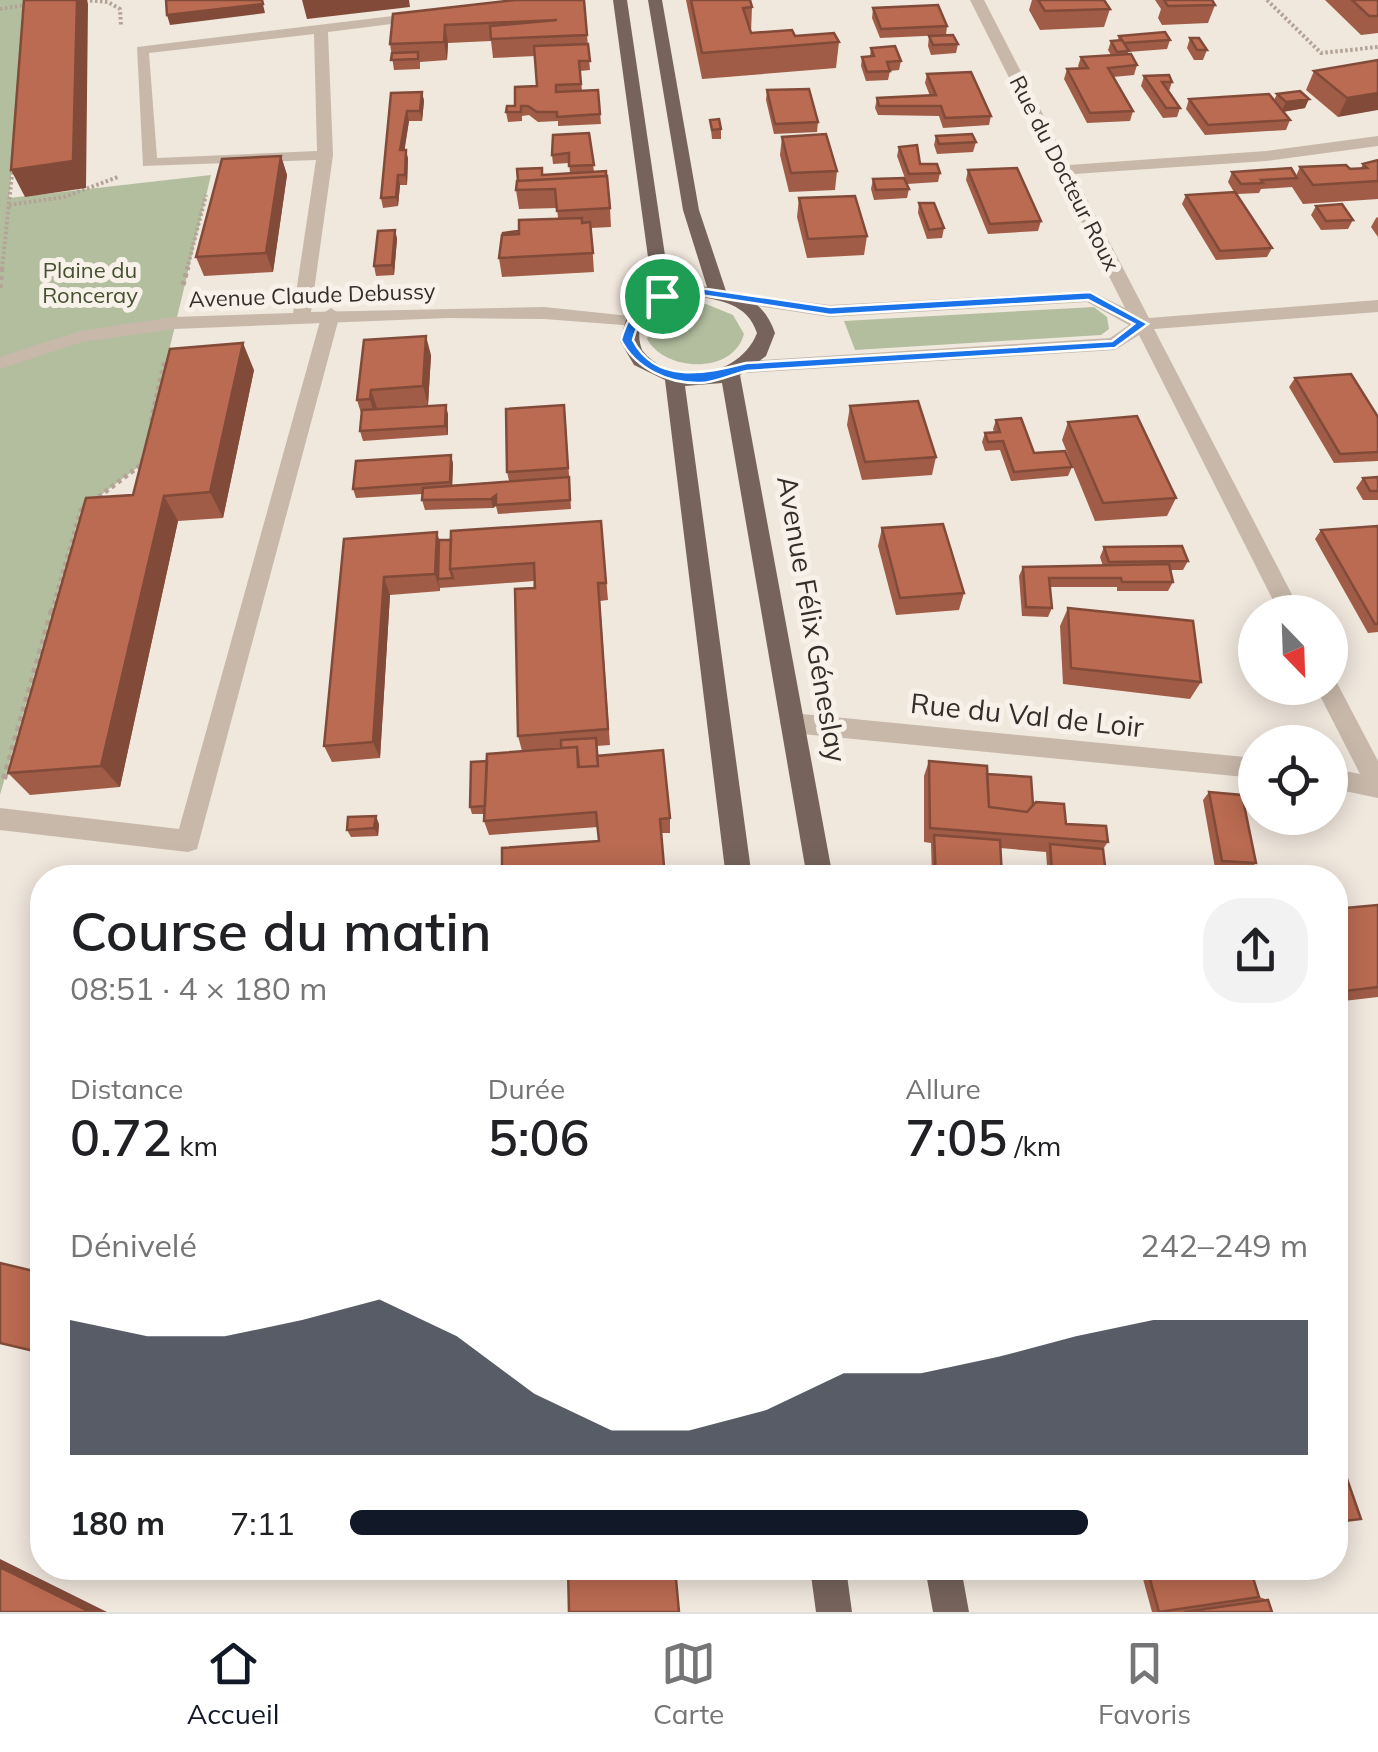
<!DOCTYPE html>
<html lang="fr">
<head>
<meta charset="utf-8">
<style>
	body { margin:0; font-family:Mulish,sans-serif; background:#f2f2f2; color:#202124; height:100vh; display:flex; flex-direction:column; font-size:38px; white-space:nowrap }
	* { box-sizing:border-box; margin:0 }
	p { font-size:32px; color:#757577 }
	.icon { flex:none; width:55px; height:55px; fill:none; stroke:currentColor; stroke-width:2; stroke-linecap:round; stroke-linejoin:round }
	.map { position:relative; flex:1; overflow:hidden }
	.panel { position:absolute; left:30px; top:865px; width:1318px; height:715px; display:flex; flex-direction:column; background:#fff; border-radius:40px; box-shadow:0 5px 25px #0003 }
	.panel>* { flex:none }
	.needle { width:65px; rotate:157deg }
	.buttons { position:absolute; left:1238px; top:595px; display:grid; gap:20px }
	.buttons a { display:grid; place-items:center; width:110px; height:110px; border-radius:50%; background:#fff; box-shadow:0 5px 25px #0003; font-size:50px }
	.pin { position:absolute; display:grid; place-items:center; width:85px; height:85px; color:#fff; margin:-42px; border:5px solid #fff; border-radius:50%; box-shadow:0 2px 10px #0007 }
	.round { display:grid; place-items:center; flex:none; width:105px; height:105px; border-radius:40px; background:#f2f2f2 }
	.summary { display:flex; align-items:center; justify-content:space-between; height:170px; padding:0 40px }
	h1 { font-size:55px; font-weight:600; line-height:75px }
	.figures { display:grid; grid-template-columns:repeat(3,1fr); gap:15px; height:170px; padding:10px 40px }
	.figures div { display:grid; align-content:center }
	.figures b { font-size:50px; font-weight:600 }
	.figures small { font-size:28px; font-weight:400 }
	.figures p { font-size:28px }
	.chart { height:280px; padding:20px 40px }
	.chart p { display:flex; justify-content:space-between }
	.chart svg { width:100%; height:180px; margin-top:10px; fill:#111827; opacity:.7 }
	ul { padding:0 40px; list-style:none; font-size:32px }
	li { display:grid; grid-template-columns:160px 120px 1fr; align-items:center; height:75px }
	li i { height:25px; border-radius:12px; background:#111827 }
	.tab-bar { display:flex; justify-content:space-around; align-items:center; height:140px; border-top:2px solid #e0e0e0; background:#fff; font-size:28px; color:#757577 }
	.tab-bar a { display:grid; justify-items:center; gap:5px }
	.tab-bar .on { color:#111827 }
	.map>svg:first-child { display:block }
	.green { fill:#b3be9f }
	.lines { fill:none; stroke-linecap:round; stroke-linejoin:round }
	.path-far2 { stroke:#b3a295; stroke-width:4; stroke-dasharray:2.5 2.5; stroke-linecap:butt }
	.path-far1 { stroke:#b3a295; stroke-width:5; stroke-dasharray:4 4; stroke-linecap:butt }
	.path { stroke:#b3a295; stroke-width:6; stroke-dasharray:5 5; stroke-linecap:butt }
	.service { fill:#c7b8aa; fill-rule:evenodd }
	.minor { fill:#c7b8aa; fill-rule:evenodd }
	.primary { fill:#76645c; fill-rule:evenodd }
	.wall { fill:#a05c46 }
	.shaded-wall { fill:#824b39 }
	.building { fill:#ba6b51; stroke:#824b39; stroke-width:2.5 }
	.route { fill:#1a73e8; stroke:#fff; stroke-width:2.5; fill-rule:evenodd }
	.labels { text-anchor:middle; stroke-width:10; stroke-linejoin:round; paint-order:stroke }
	.far-street-label { font-size:22px; fill:#352d29; stroke:#f8f1e9 }
	.far-park-label { font-size:22px; fill:#45512f; stroke:#f8f1e9 }
	.street-label { font-size:28px; fill:#352d29; stroke:#f8f1e9 }
</style>
</head>
<body>
<div class="map">
<svg width="1378" height="1612" viewBox="0 0 1378 1612">
	<rect width="100%" height="100%" fill="#f0e7dd"/>
	<path class="green" d="M0,0H29L9,198L211,175L142,464L81,510L0,795Z
		M690,303L706,304L733,315L744,334C733,375 665,372 647,339L652,320L675,306Z
		M1094,307L1107,317L1109,329L1101,335L855,350L844,321Z"/>
	<g class="lines">
		<path class="path-far2" d="M85,0L108,2L120,9L121,26
			M1267,0L1321,53L1378,47
			M0,9L32,4
			M9,205L64,197L118,177
			M2,269L13,165
			M187,269L206,195"/>
		<path class="path-far1" d="M183,285L188,267
			M0,288L2,267
			M151,421L165,360
			M52,612L81,510L142,464L143,458"/>
		<path class="path" d="M4,779L52,610"/>
		<path class="service" d="M331,308L340,314L197,849L188,852L0,830V808L179,829L322,314Z"/>
		<path class="minor" d="M970,0H984L1069,165L1266,151L1378,136V146L1266,161L1074,174L1149,318L1378,300V312L1154,329L1301,612H1279L1139,335L1115,350L746,373L737,367L746,361L1110,338L1129,325L1087,302L830,317L737,303L728,298L737,293L830,305L1090,291L1125,308Z
			M426,12L431,13V19L328,32L333,155L311,312L544,307L630,316L636,318V326L544,319L448,318L174,329L82,342L0,369V357L80,331L174,317L293,313L316,160L143,166L137,47ZM314,34L317,151L157,158L149,53Z
			M1330,679L1336,681L1378,761V798L1330,788V768L1360,774L1316,688H1330Z
			M792,713L1255,758V778L792,733L784,730L780,723L784,716Z"/>
		<path class="primary" d="M613,0H627L670,289L693,285L707,287L683,210L648,0H662L699,210L726,291C752,297 766,308 775,333L766,356L740,375L833,878H807L722,383L685,386L752,878H726L665,380L634,365L620,341L627,316L653,294ZM693,295C721,301 747,303 757,333C740,377 672,389 642,350C629,313 664,301 693,295Z
			M810,1568H846L852,1612H816Z
			M925,1568H961L969,1612H933Z"/>
	</g>
	<path class="wall" d="M584,0L590,70L580,71L582,91L598,90L601,124L558,126V121L538,122L529,115L522,116V121L508,122L506,112L537,86L535,56L493,58L491,41L448,43L447,60L420,62V69L394,70L390,44L393,14Z
		M686,0H750L752,7L751,33L795,36L839,42L836,68L702,79Z
		M1032,0H1104L1110,9L1104,27L1040,30L1029,10Z
		M1155,0H1212L1215,5L1208,23L1162,25L1158,18L1161,9Z
		M1325,0H1378V33L1361,35Z
		M873,8L947,26L946,35L880,38L872,18Z
		M929,36L958,44L956,53L931,55L928,46Z
		M1119,36L1170,40L1167,49L1128,52V55L1137,65L1134,75L1113,77L1133,111L1130,121L1087,123L1064,79L1067,69H1080L1078,66L1081,57L1111,55L1108,50L1111,41L1118,40Z
		M1190,38L1207,50L1203,60H1194L1187,48Z
		M871,48L901,61L899,70L890,71L888,80L866,81L861,66L862,57L870,56Z
		M1378,60L1338,117L1306,90L1314,71Z
		M927,74L991,116L989,125L943,128L939,116L878,115L875,108L877,98L930,96L925,83Z
		M1144,76L1172,82L1169,91L1180,108L1177,117L1163,118L1141,86Z
		M767,90L818,122L817,132L774,134L766,100Z
		M422,92L424,101L422,121H409L404,150H406L408,159L407,185H400L398,206L383,208L381,198L391,93Z
		M1277,94L1305,108L1283,112L1290,120L1286,130L1205,135L1186,109L1189,99L1274,100Z
		M710,120L721,129V139H712Z
		M589,133L594,172L610,208L611,227L591,228L594,272L502,277L499,258L519,231L558,218L557,208L519,209L516,190L542,175L570,173L569,163L553,164L552,155Z
		M936,136L976,142L973,152L937,154L934,145Z
		M782,137L837,171L835,190L789,192L780,155Z
		M899,147L920,164L940,173L938,182L907,184L897,156Z
		M281,156L287,175L273,272L204,276L196,257Z
		M1378,160V199L1303,204L1292,187L1261,189L1259,193L1237,194L1272,248L1267,257L1216,260L1182,204L1186,195L1234,192L1228,182L1232,172L1296,176L1300,167L1361,168L1363,164Z
		M968,170L1041,221L1038,231L988,234L966,180Z
		M873,179L909,189L907,198L874,200L871,189Z
		M799,198L867,236L864,255L807,258L797,217Z
		M919,203L944,228L942,238L927,239L918,213Z
		M1316,206L1353,220L1348,229L1321,230L1311,215Z
		M1378,217V237L1371,227L1376,218Z
		M395,230L397,239L394,275L376,276L374,266Z
		M364,340L431,355L428,405L376,409L448,414V435L363,441L360,431L361,413L357,400Z
		M254,370L223,518L178,521L120,787L30,795L8,773L133,495Z
		M1295,378L1378,417V461L1334,463L1289,387Z
		M850,406L936,457L932,475L862,480L847,425Z
		M996,420L1034,453L1072,467L1068,476L1011,481L1000,450L985,451L982,442L985,433L994,432L993,429Z
		M1068,422L1176,498L1167,516L1095,521L1062,440Z
		M566,424L571,509L498,514L496,506L493,508L425,510L422,500L423,494L356,498L353,489L451,455L453,464L452,485L509,481L507,472Z
		M1378,477V500H1363L1356,488L1363,478Z
		M601,521L608,600L600,601L610,745L597,746L598,755L670,818V833H661L665,878H503L502,875L599,841L598,827L489,835L484,821V814H472L470,807L487,761L522,751L518,736L534,581L440,588V591L390,595L380,758L332,762L324,746L344,539L439,540Z
		M1378,526V632L1368,633L1315,539L1321,530Z
		M882,528L964,593L959,610L896,615L878,546Z
		M1104,547L1188,561L1183,570H1171L1173,582L1168,591H1117V587H1050L1052,608L1048,617L1022,616L1019,576L1023,567L1103,566L1100,557Z
		M1068,608L1201,682L1190,699L1063,684L1060,626Z
		M929,761L987,774L1033,805L1066,824L1108,842L1103,849L1106,875L1104,878H1048L1046,852L1000,848L1002,878H932L931,843L924,842V776Z
		M1209,792L1256,863L1249,870L1215,868L1203,800Z
		M379,824L378,836L351,837L347,830Z
		M1378,905V997L1335,1002V909Z
		M1140,1568H1250L1259,1597L1268,1600L1272,1612H1152Z"/>
	<path class="shaded-wall" d="M77,0H87L88,4L86,188L25,197L11,170Z
		M262,0L265,13L170,25L167,15Z
		M302,0H409L410,7L307,19Z
		M445,25L448,43L447,60L444,42Z
		M422,92L424,101L422,121L420,111Z
		M1378,93V110L1338,117L1347,98Z
		M1309,99L1305,108L1281,112L1286,102Z
		M407,111L409,121L403,160L400,150Z
		M406,150L408,159L407,185L405,175Z
		M281,156L287,175L273,272L266,253Z
		M398,175L400,185L398,206L396,197Z
		M395,230L397,239L394,275L392,265Z
		M426,336L431,355L428,405L423,386Z
		M243,343L254,370L223,518L210,492Z
		M371,390L377,408L375,418L370,399Z
		M446,405L448,414V435L445,426Z
		M451,455L453,464L452,492L450,482Z
		M496,495L498,504L493,508L491,499Z
		M164,496L178,521L120,787L101,766Z
		M437,532L442,550L438,579L440,591L435,574Z
		M384,577L390,595L380,758L373,742Z
		M376,816L379,824L378,836L374,828Z
		M0,1559L107,1612H90L0,1567Z"/>
	<path class="building" d="M24,0H77L73,161L11,170Z
		M166,0H262L263,4L167,15Z
		M515,0H584L587,35L491,39L490,26L557,20L445,25L444,42L390,44L393,14Z
		M691,0H750L752,7L743,8L751,33L792,30L795,36L834,33L839,42L702,53Z
		M1038,0H1104L1110,9L1045,11Z
		M1164,0H1212L1215,5L1168,6Z
		M1352,0H1378V16H1369Z
		M938,5L947,26L881,29L873,8Z
		M1165,32L1170,40L1124,43L1119,36Z
		M953,35L958,44L933,45L929,36Z
		M1190,38H1199L1207,50H1197Z
		M1122,40L1129,51L1117,52L1111,41Z
		M588,44L590,61H579L581,84L556,85V92L598,90L600,114L557,117V112H537L528,106H521V112H506L507,106H515V87L537,86L534,46Z
		M895,46L901,61L887,62L890,71L867,72L862,57L874,56L871,48Z
		M418,52V59L391,60L392,53Z
		M1131,54L1137,65L1108,68L1133,111L1090,113L1067,69L1088,68L1081,57Z
		M1378,60V93L1347,98L1314,71Z
		M971,72L991,116L945,118L941,106H879L877,98L936,95L927,74Z
		M1169,75L1172,82H1162L1180,108H1166L1144,76Z
		M809,89L818,122L775,124L767,90Z
		M1300,91L1309,99L1286,102L1277,94Z
		M422,92L420,111H407L400,150H406L405,175H398L396,197L381,198L391,93Z
		M1269,94L1290,120L1208,125L1189,99Z
		M719,119L721,129L712,130L710,120Z
		M589,133L594,165L569,166V153L552,155L553,135Z
		M826,134L837,171L791,173L782,137Z
		M972,134L976,142L939,144L936,136Z
		M917,145L920,164H937L940,173L909,174L899,147Z
		M281,156L266,253L196,257L222,159Z
		M1378,160V181L1313,185L1300,167L1346,165L1350,169L1367,168L1363,164Z
		M542,168V175L606,171V176L518,181L517,169Z
		M1017,168L1041,221L990,224L968,170Z
		M1291,168L1297,178L1261,180L1263,183L1241,184L1232,172Z
		M607,176L610,208L557,211L555,189L516,190L517,181Z
		M904,178L909,189L876,190L873,179Z
		M1235,192L1272,248L1220,251L1186,195Z
		M855,196L867,236L808,239L799,198Z
		M919,203H934L944,228L929,230Z
		M1342,204L1353,220L1326,221L1316,206Z
		M582,218V223L590,222L593,253L499,258L502,235L519,234V220Z
		M395,230L392,265L374,266L378,231Z
		M519,231V234L503,235V233Z
		M426,336L423,386L371,390L370,399L357,400L364,340Z
		M243,343L210,492L164,496L101,766L8,773L86,498L133,495L170,349Z
		M1351,374L1378,417V452L1340,454L1295,378Z
		M918,401L936,457L865,462L850,406Z
		M446,405L445,426L360,431L362,410Z
		M564,405L568,468L507,472L506,409Z
		M1137,416L1176,498L1103,503L1068,422Z
		M1021,418L1034,453L1065,451L1072,467L1014,472L1003,441L988,442L985,433L1000,432L996,420Z
		M451,455L450,482L353,489L356,461Z
		M569,477L570,500L496,505V495L491,499L422,500L423,488Z
		M1378,477V491H1370L1363,478Z
		M601,521L606,583H598L608,729L518,736L515,589L535,588L534,563L450,569L451,531Z
		M943,524L964,593L900,598L882,528Z
		M1378,526V624H1375L1321,530Z
		M437,532L435,574L384,577L373,742L324,746L344,539Z
		M439,540H451L450,569L453,578L438,579Z
		M1182,546L1188,561L1109,562L1104,547Z
		M1169,564L1173,582H1122L1121,578H1049L1052,608L1026,607L1023,567Z
		M1068,608L1193,621L1201,682L1071,668Z
		M596,738L598,766L579,767L577,747L561,748V740Z
		M577,747L578,767L598,766L597,756L663,750L670,818L660,819L665,878H527V874L502,875V848L599,841L596,812L484,821L487,754Z
		M487,761L485,806L470,807L471,762Z
		M929,761L987,766L989,807L1027,812L1036,802L1064,804L1066,824L1106,826L1108,842L930,828Z
		M987,774L1031,777L1033,805L1027,812L989,807Z
		M1209,792L1242,795L1256,863L1222,861Z
		M376,816L374,828L347,830L348,817Z
		M934,835L1000,840L1002,878H936Z
		M1050,844L1103,849L1106,875L1052,871Z
		M1378,905V987L1345,991L1335,968V909Z
		M0,1263L42,1273V1353L0,1343Z
		M1335,1456H1339L1361,1519L1335,1522Z
		M0,1567L90,1612H0Z
		M568,1568H675L679,1612H569Z
		M1147,1568H1250L1259,1597L1159,1612Z
		M1268,1600L1272,1612H1184Z"/>
	<path class="route" d="M693,287L830,307L1090,292L1148,324L1115,348L747,371C732,374 715,383 700,383C668,384 635,368 621,340C632,299 654,294 693,287ZM693,294L830,315L1088,300L1134,324L1112,341L746,363C707,373 656,385 633,340C642,306 660,300 693,294Z"/>
	<g class="labels">
		<g class="far-street-label">
			<text transform="translate(1065 173) rotate(63)" y="8">Rue du Docteur Roux</text>
			<text transform="translate(312 295) rotate(-2)" y="8">Avenue Claude Debussy</text>
		</g>
		<g class="far-park-label">
			<text x="90" y="278">Plaine du<tspan x="90" dy="25">Ronceray</tspan></text>
		</g>
		<g class="street-label">
			<text transform="translate(812 619) rotate(80)" y="10">Avenue Félix Géneslay</text>
			<text transform="translate(1027 715) rotate(6)" y="10">Rue du Val de Loir</text>
		</g>
	</g>
</svg>
<div class="buttons">
<a><svg class="needle" viewBox="-14 -14 28 28"><path d="M0-13l5 13h-10z" fill="#e53935"/><path d="M0 13l5-13h-10z" fill="#757577"/></svg></a>
<a><svg class="icon" aria-label="locate" viewBox="0 0 24 24"><circle cx="12" cy="12" r="6"/><path d="M12 2v4M12 18v4M2 12h4M18 12h4"/></svg></a>
</div>
<div class="pin" style="left:662px;top:296px;background:#1e9e55"><svg class="icon" aria-label="arrive" viewBox="0 0 24 24"><path d="M6 21V4h12l-3 4 3 4H6"/></svg></div>
<section class="panel">
<div class="summary"><div><h1>Course du matin</h1><p>08:51 · 4 × 180 m</p></div><a class="round"><svg class="icon" aria-label="share" viewBox="0 0 24 24"><path d="M12 15V3M7 8l5-5 5 5M5 13v7h14v-7"/></svg></a></div>
<div class="figures">
<div><p>Distance</p><b>0.72<small> km</small></b></div>
<div><p>Durée</p><b>5:06</b></div>
<div><p>Allure</p><b>7:05<small> /km</small></b></div>
</div>
<div class="chart"><p><span>Dénivelé</span>242–249 m</p>
<svg viewBox="0 0 160 44" preserveAspectRatio="none"><path d="M0 44V11L10 15L20 15L30 11L40 6L50 15L60 29L70 38L80 38L90 33L100 24L110 24L120 20L130 15L140 11L150 11L160 11V44z"/></svg>
</div>
<ul>
<li><b>180 m</b>7:11<i style="width:77%"></i></li>
</ul>
</section>
</div>
<nav class="tab-bar">
<a class="on"><svg class="icon" aria-label="home" viewBox="0 0 24 24"><path d="M3 11l9-7 9 7M6 9v11h12V9"/></svg>Accueil</a>
<a><svg class="icon" aria-label="map" viewBox="0 0 24 24"><path d="M3 6l6-2 6 2 6-2v14l-6 2-6-2-6 2zM9 4v14M15 6v14"/></svg>Carte</a>
<a><svg class="icon" aria-label="saved" viewBox="0 0 24 24"><path d="M7 4h10v16l-5-4-5 4z"/></svg>Favoris</a>
</nav>
</body>
</html>
